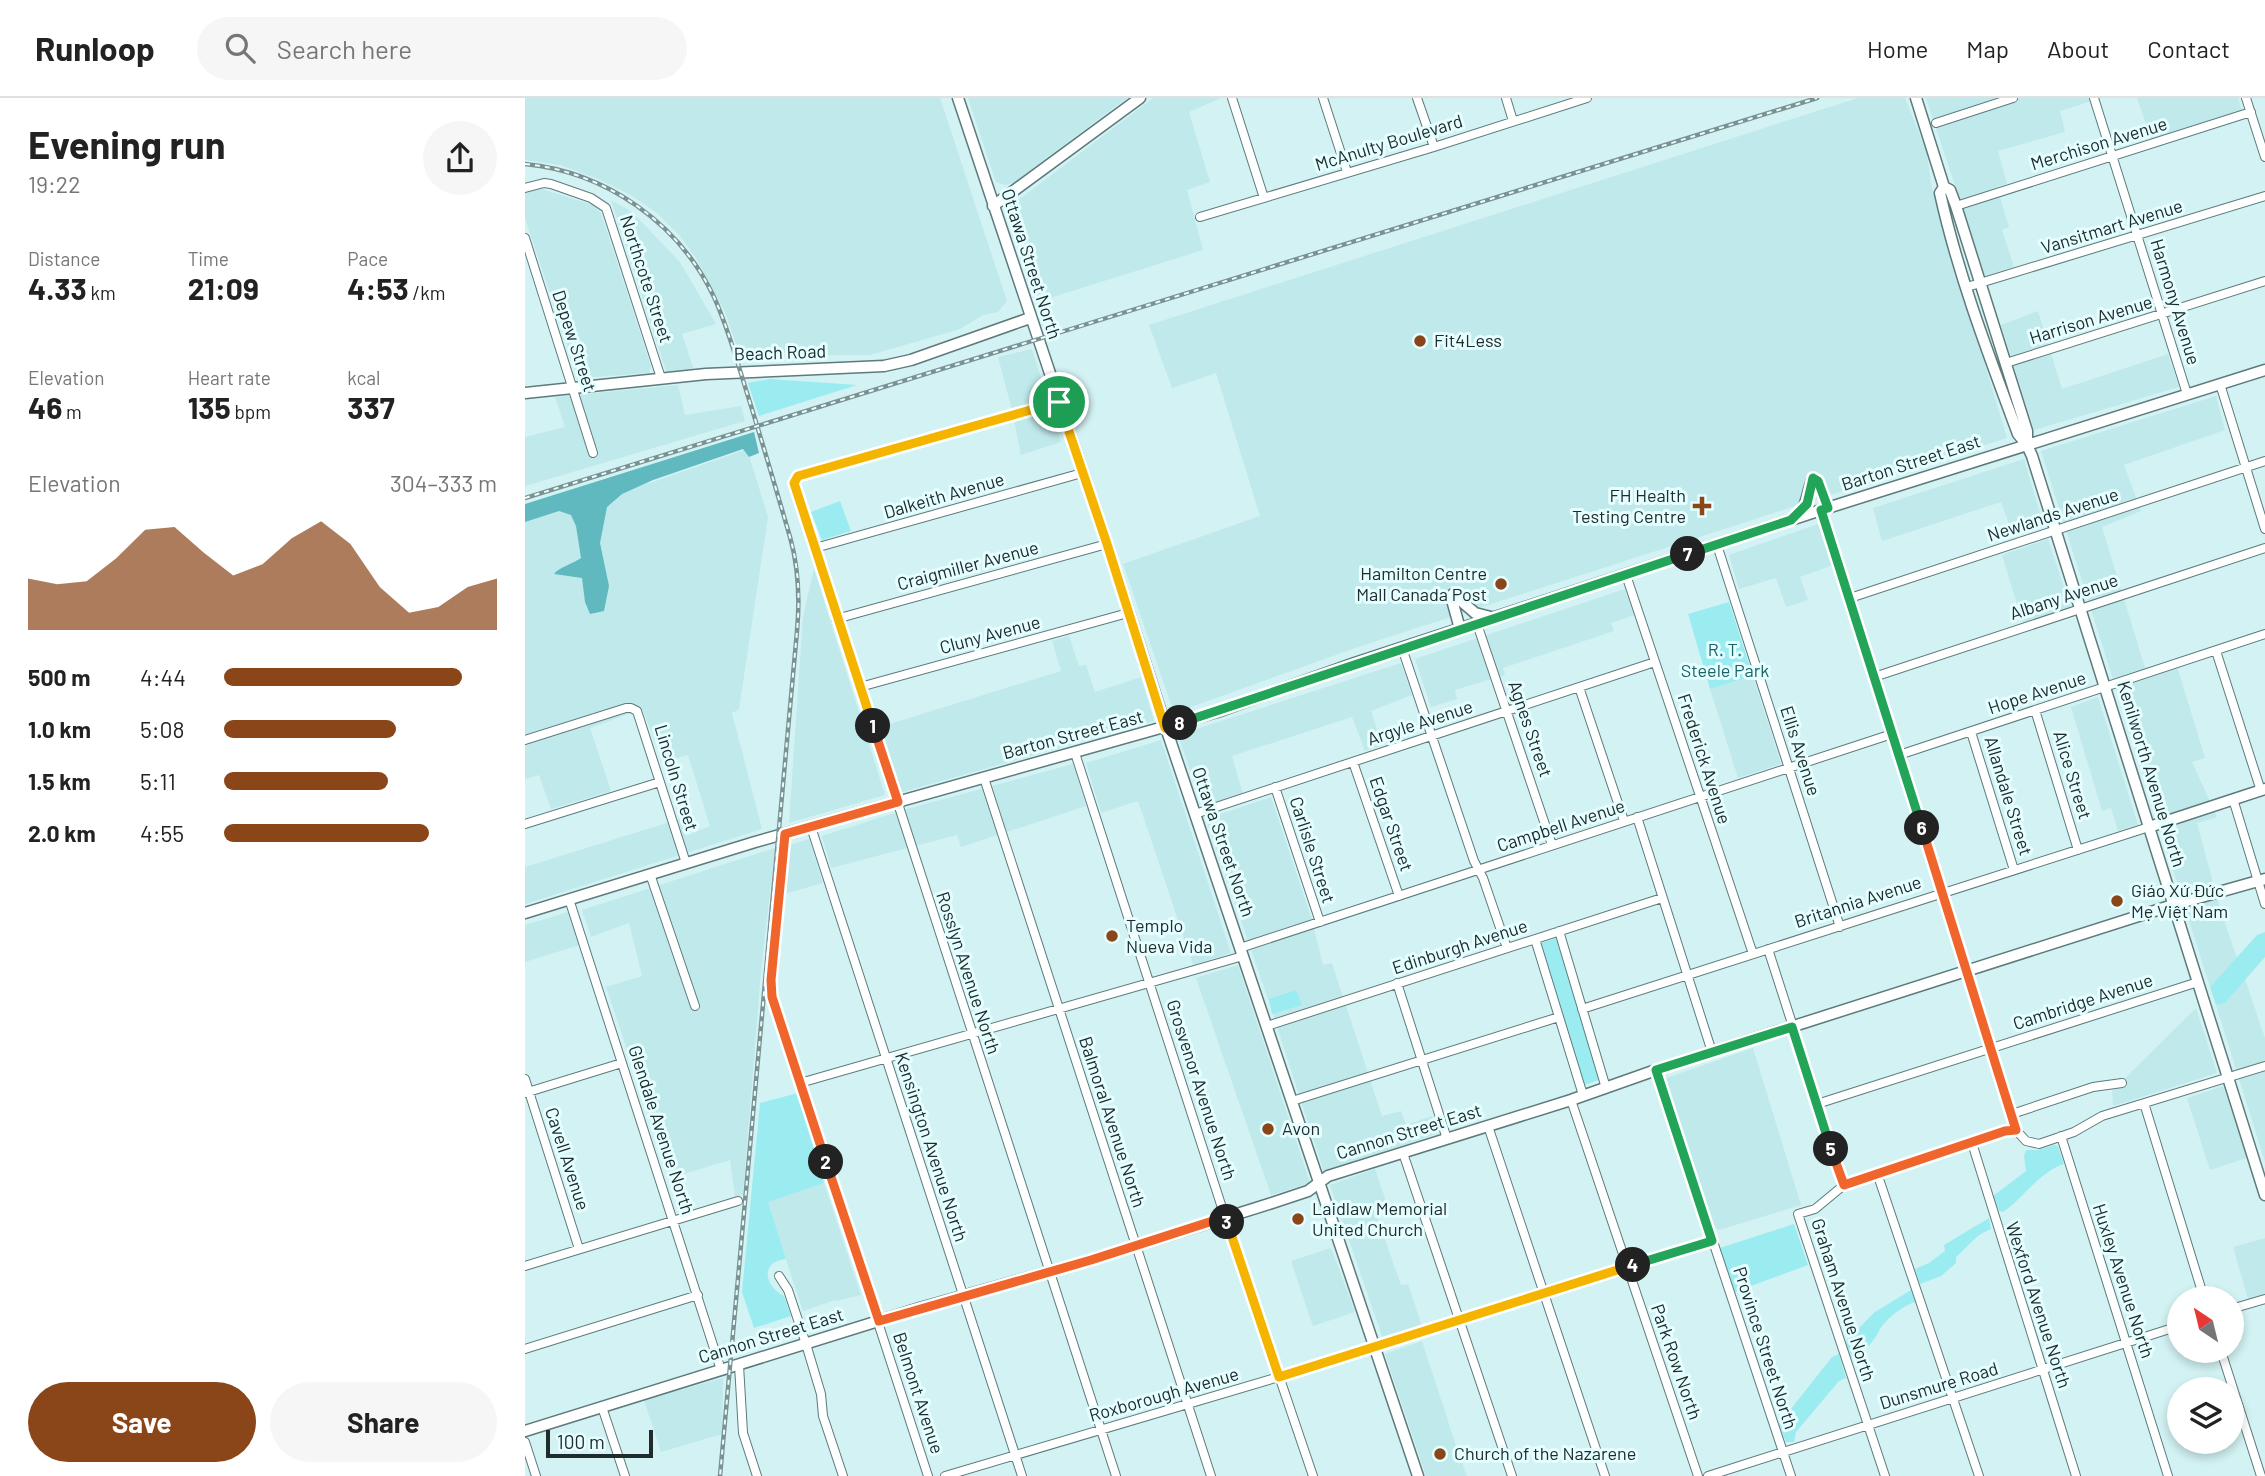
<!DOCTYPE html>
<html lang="en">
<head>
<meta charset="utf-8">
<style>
	body { margin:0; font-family:Barlow,sans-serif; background:#f6f6f6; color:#222; height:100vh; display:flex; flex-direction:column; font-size:26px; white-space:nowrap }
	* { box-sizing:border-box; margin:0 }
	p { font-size:23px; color:#767676 }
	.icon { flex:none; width:38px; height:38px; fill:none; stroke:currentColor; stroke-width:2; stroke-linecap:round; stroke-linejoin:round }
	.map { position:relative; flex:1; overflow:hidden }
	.sheet { display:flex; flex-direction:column; background:#fff; width:525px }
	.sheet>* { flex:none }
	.needle { width:46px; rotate:325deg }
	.controls { position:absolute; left:1642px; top:1188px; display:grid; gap:14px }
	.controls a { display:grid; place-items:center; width:77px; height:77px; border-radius:50%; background:#fff; box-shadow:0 4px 10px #0003; font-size:35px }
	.scale { position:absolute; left:21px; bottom:18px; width:107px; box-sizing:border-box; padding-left:7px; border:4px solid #202c2c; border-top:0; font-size:19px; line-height:24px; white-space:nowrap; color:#202c2c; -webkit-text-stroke:5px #e5feff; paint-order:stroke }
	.pin { position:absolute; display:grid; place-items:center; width:60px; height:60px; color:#fff; margin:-30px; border:4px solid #fff; border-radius:50%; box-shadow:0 2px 7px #0007 }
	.km { position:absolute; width:35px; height:35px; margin:-18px; border-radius:50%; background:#222; color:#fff; font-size:19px; line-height:35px; text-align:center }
	.round { display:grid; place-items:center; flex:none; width:74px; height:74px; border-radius:37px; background:#f6f6f6 }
	.overview { display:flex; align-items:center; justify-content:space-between; height:119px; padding:0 28px }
	h1 { font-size:38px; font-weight:700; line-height:52px }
	.stats { display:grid; grid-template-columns:repeat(3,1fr); gap:10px; height:119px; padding:7px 28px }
	.stats div { display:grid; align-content:center }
	.stats b { font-size:30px; font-weight:700 }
	.stats small { font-size:19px; font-weight:400 }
	.stats p { font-size:19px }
	.chart { height:196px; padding:14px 28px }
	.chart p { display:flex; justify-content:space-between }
	.chart svg { width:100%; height:126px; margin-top:7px; fill:#8a4619; opacity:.7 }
	.button { display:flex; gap:14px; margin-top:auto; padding:14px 28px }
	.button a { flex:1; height:80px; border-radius:42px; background:#8a4619; color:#fff; font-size:28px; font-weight:700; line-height:80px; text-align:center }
	.button a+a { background:#f6f6f6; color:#222 }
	ul { padding:0 28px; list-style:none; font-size:23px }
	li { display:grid; grid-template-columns:112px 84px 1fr; align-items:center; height:52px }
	li i { height:18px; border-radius:9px; background:#8a4619 }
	header { display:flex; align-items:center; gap:42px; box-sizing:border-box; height:98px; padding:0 35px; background:#fff; border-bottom:2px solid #e0e0e0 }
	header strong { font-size:33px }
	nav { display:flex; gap:38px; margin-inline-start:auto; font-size:24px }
	.search { width:490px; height:63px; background:#f6f6f6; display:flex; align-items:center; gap:18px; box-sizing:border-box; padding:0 24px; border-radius:38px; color:#767676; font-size:26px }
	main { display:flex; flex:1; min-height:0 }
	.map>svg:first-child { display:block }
	.built { fill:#c0e9eb }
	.green { fill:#9becf0 }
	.forest { fill:#60b9be }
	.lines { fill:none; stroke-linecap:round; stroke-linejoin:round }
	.street-casing { stroke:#5e7a7b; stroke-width:10 }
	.secondary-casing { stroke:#5e7a7b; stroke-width:13 }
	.street { stroke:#fff; stroke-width:8 }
	.secondary { stroke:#fff; stroke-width:10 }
	.rail-casing { stroke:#7b9192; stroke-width:4.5 }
	.rail { stroke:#e5feff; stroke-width:2; stroke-dasharray:5; stroke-linecap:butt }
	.split-1-casing { stroke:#fff; stroke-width:14 }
	.split-2-casing { stroke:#fff; stroke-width:14 }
	.split-3-casing { stroke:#fff; stroke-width:14 }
	.split-4-casing { stroke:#fff; stroke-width:14 }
	.split-5-casing { stroke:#fff; stroke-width:14 }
	.split-6-casing { stroke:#fff; stroke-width:14 }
	.split-7-casing { stroke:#fff; stroke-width:14 }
	.split-8-casing { stroke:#fff; stroke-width:14 }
	.split-9-casing { stroke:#fff; stroke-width:14 }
	.split-1 { stroke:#f5b400; stroke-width:9 }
	.split-2 { stroke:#f0652b; stroke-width:9 }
	.split-3 { stroke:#f0652b; stroke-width:9 }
	.split-4 { stroke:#f5b400; stroke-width:9 }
	.split-5 { stroke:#22a559; stroke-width:9 }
	.split-6 { stroke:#f0652b; stroke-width:9 }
	.split-7 { stroke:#22a559; stroke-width:9 }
	.split-8 { stroke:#22a559; stroke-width:9 }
	.split-9 { stroke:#f5b400; stroke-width:9 }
	.poi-dot { fill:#8a4619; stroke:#e5feff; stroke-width:2.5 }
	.labels { text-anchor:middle; stroke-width:6; stroke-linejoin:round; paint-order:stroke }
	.street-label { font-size:18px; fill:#202c2c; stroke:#e5feff }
	.poi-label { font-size:18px; fill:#202c2c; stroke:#e5feff; text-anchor:start }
	.park-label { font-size:18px; fill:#196366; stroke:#e5feff }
</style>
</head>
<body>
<header>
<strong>Runloop</strong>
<div class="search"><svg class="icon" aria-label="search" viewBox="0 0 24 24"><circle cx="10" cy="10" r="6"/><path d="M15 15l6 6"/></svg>Search here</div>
<nav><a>Home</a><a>Map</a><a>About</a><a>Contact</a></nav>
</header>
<main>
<section class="sheet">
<div class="overview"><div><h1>Evening run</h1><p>19:22</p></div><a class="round"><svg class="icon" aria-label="share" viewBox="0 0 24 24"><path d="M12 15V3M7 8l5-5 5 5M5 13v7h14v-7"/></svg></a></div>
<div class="stats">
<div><p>Distance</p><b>4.33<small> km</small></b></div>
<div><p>Time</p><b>21:09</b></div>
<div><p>Pace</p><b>4:53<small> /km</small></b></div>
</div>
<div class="stats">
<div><p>Elevation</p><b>46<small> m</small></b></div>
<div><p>Heart rate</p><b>135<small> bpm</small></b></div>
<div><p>kcal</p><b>337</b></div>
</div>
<div class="chart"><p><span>Elevation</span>304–333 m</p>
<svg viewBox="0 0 160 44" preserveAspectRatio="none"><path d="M0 44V26L10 28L20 27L30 19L40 9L50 8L60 17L70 25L80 21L90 12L100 6L110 14L120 29L130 38L140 36L150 29L160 26V44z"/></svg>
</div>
<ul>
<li><b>500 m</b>4:44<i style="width:87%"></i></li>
<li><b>1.0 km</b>5:08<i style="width:63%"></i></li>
<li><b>1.5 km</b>5:11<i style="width:60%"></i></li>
<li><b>2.0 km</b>4:55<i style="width:75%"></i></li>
</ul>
<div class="button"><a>Save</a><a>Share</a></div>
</section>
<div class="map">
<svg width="1740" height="1378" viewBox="0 0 1740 1378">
	<rect width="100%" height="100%" fill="#d3f2f3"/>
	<path class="built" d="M0,0H415L482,203L473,214L458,217L435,231L345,257H312L217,263L200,214L171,160L154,137L131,114L104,96L73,81L35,67L0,62Z
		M443,0H602L488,85L480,87L471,84Z
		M628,0H696L664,14L685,84L662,92L678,152L512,204L483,115L484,109Z
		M1333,0H1380L1402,55L1406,86L1482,340L836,548L649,615L598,466L735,418L691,275L647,290L624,227Z
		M1401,0H1576L1535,13L1540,34L1473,53L1482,86L1472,89L1484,129L1477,132L1489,169L1460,178Z
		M1612,0H1713L1717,13L1627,43Z
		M17,91L68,107L76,115L126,268L124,275L55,280L52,277L0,120V95Z
		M86,102L107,114L155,164L191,226L157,236L169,272L142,276Z
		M1513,213L1537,291L1643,256L1654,289L1509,332L1476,227Z
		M507,251L536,344L496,357L487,312L473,259Z
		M153,287L160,317L216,308L220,323L0,388V339L40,329L30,299Z
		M1691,298L1700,332L1599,367L1616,413L1577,429L1620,570L1650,562L1680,660L1667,664L1692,719L1672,725L1694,807L1712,860L1685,889L1516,353Z
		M222,351L243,419L214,611L207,615L237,731L0,806V769L158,720L161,738L185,728L163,657L139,664L117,611L65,630L86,693L26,711L14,677L0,681V414L128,384Z
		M1499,361L1519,429L1489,439L1476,404L1357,443L1348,410Z
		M1293,426L1308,467L1275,479L1283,502L1261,509L1251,480L1214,491L1204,457Z
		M1523,441L1546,511L1498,526L1477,457Z
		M289,471L360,697L264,725L278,519Z
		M1100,491L1110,517L1086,525L1089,533L978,570L980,577L930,592L932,601L906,609L890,561Z
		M544,538L554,568L561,567L570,594L616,579L629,623L374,695L355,629L536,573L527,543Z
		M876,565L887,597L846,613L857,647L840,653L827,619L707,658L718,696L677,708L653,637Z
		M1228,578L1256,666L1213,680L1185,591Z
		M1573,599L1613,727L1593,733L1586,710L1577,713L1546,609Z
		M636,642L706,855L668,867L613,703L576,715L561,665Z
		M548,666L561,708L436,749L432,737L306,770L297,738L382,711Z
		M746,699L786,819L798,867L807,865L857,1018L876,1013L881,1027L907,1018L914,1035L799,1074L743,901L681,721Z
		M284,741L298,785L259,796L262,748Z
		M250,750L236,873L218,1097L210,1099L205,1062L145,1080L81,889L117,878L104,825L66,839L57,812Z
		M43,814L54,847L0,864V827Z
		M713,867L785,1085L746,1097L671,880Z
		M1720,881L1740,940V1064L1691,907L1700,905Z
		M1671,910L1692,975L1588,1008L1587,993Z
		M1228,950L1276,1107L1194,1132L1188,1127L1138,981Z
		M1698,988L1722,1060L1685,1072L1662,1000Z
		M850,1071L861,1103L848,1108L876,1187L883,1186L897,1228L858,1241L805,1087Z
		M299,1085L336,1197L311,1203L310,1202L278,1213L242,1104Z
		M1740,1140V1196L1723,1201L1708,1149Z
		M806,1150L830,1214L788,1228L766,1163Z
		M897,1243L935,1360L942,1378H901L860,1256Z
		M198,1280L197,1336L136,1354L119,1302Z"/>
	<path class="green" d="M245,281L332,287L234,318L223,285Z
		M315,403L326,433L297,442L286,414Z
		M1204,504L1228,578L1185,591L1163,516Z
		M1740,834V859L1700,905L1691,907L1685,889L1732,837Z
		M1031,840L1074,982L1059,987L1016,845Z
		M771,892L777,907L747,916L744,901Z
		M273,995L299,1085L243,1104L261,1161C234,1164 240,1188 259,1198L266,1218L229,1230L217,1194L235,1005Z
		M1529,1047L1533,1048L1539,1066C1514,1074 1499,1100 1478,1114L1474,1113L1468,1098L1501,1073L1499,1058L1501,1052H1513Z
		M1464,1120L1466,1131C1450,1137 1444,1148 1431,1159V1165L1416,1178L1395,1186L1390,1171L1404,1165L1420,1153L1419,1147Z
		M1269,1126L1283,1167L1210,1194L1195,1150Z
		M1386,1192L1390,1204C1378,1208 1365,1218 1357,1228C1349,1241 1343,1254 1326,1260L1320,1244L1350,1214Z
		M1314,1256L1321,1280L1314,1283L1271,1334L1269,1344H1261L1254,1326L1307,1259Z"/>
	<path class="forest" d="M229,334L234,355L224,359L218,351L128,382L97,396L82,409L75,445L84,488L79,513L65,516L60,504L57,480L29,476C34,469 48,466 56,460L51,428L46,417L34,413L0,424V406Z"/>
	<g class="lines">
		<defs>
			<path id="street" d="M707,0L739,100
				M798,0L822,74
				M892,0L909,49
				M981,0L988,23
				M1569,0L1662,296
				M1721,0L1740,59
				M1411,25L1488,0
				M0,90L19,85L26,86L66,100L81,110L136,280
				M1431,108L1726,14
				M675,119L909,49L1062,0
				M0,140L68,355
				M1442,189L1740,98
				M1481,265L1740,183
				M1695,286L1740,431
				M534,305L273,378L269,385L591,1378
				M1296,412L1491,1032
				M1192,447L1315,829
				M290,450L557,375
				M1101,477L1228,856
				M1325,500L1740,363
				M311,521L582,446
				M952,526L1027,747
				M877,550L949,763L958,780L982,850
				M1691,553L1736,693
				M1349,579L1740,450
				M335,589L603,515
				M1054,589L1099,723
				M1510,612L1553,752
				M1446,634L1489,772
				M0,642L101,610H106L112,613L161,765
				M550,655L700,1119L788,1378
				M1374,657L1740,536
				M828,664L874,798
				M459,680L686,1378
				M750,689L795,824
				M1708,701L1740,806
				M670,716L1130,564
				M1112,719L1187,954
				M0,726L135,684
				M286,729L497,1378
				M260,736L246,882L247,899L403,1378
				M125,776L170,908
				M44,801L196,1272
				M1034,833L1081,990
				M1010,841L1058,997
				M715,850L1367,636
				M1243,851L1319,1087
				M872,885L922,1041
				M1057,911L1624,729
				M742,928L1137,800
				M1131,972L1266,1378
				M0,981L54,1151
				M275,985L718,858
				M0,995L97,965
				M1046,1002L1173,1378
				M767,1003L1034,919
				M1619,1005L1679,1200
				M1292,1006L1673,884
				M1487,1016L1568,989L1597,985
				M963,1028L1080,1378
				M1536,1038L1643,1378
				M1447,1045L1551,1378
				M878,1055L987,1378
				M1352,1075L1454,1378
				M0,1168L213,1103
				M254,1178L263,1192L281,1246L296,1296L298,1318L318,1378
				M1706,1211L1740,1201
				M0,1251L173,1197
				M1696,1253L1736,1378
				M214,1267L218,1335L232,1378
				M77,1309L100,1378
				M0,1344L11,1378
				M420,1378L801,1265L1187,1143
				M1183,1378L1654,1228
				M1360,1378L1273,1116L1290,1111L1319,1087L1481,1033L1491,1032L1501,1043L1514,1046L1549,1034L1577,1018L1740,968"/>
			<path id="secondary" d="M433,0L582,446L641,630L893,1378
				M1391,0L1419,89L1425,92L1431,108L1502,333V347
				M1419,89L1415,95C1433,177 1464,258 1493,336L1502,347L1507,358L1740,1097
				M468,108L615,0
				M0,295L181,276L359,268L386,262L505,220
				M1288,380L1293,383L1303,410
				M1269,420C1284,408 1281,395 1288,380
				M928,496L950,515L970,520
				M928,496L927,502L935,531
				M1624,729L1740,691
				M0,815L230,744L692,614L830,565L1296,412L1740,272
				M0,1333L395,1210L566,1162L747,1105L783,1093L803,1078L1046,1002L1131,972L1648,807L1740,781"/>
		</defs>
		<use href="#street" class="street-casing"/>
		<use href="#secondary" class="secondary-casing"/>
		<use href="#street" class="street"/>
		<use href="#secondary" class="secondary"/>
		<defs>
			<path id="rail" d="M0,66C81,74 154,125 189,199C203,230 212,263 222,295C237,343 251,391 265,439C274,471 275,500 272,533L195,1378
				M0,400L1292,0"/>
		</defs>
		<use href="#rail" class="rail-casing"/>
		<use href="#rail" class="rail"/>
	</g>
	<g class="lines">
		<defs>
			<path id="split-1" d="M348,628L269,385L273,378L534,304"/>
			<path id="split-2" d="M301,1064L247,899L246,882L260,736L373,704L348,628"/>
			<path id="split-3" d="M301,1064L354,1223L566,1162L700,1119L702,1124"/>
			<path id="split-4" d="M702,1124L754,1279L1108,1167"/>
			<path id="split-5" d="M1108,1167L1187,1143L1131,972L1267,929L1306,1051"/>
			<path id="split-6" d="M1306,1051L1319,1087L1480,1033L1491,1032L1397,730"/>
			<path id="split-7" d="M1163,456L1266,422L1282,406L1288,380L1293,383L1303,410L1296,412L1397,730"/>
			<path id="split-8" d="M655,625L1163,456"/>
			<path id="split-9" d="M534,304L582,446L640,630L655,625"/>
		</defs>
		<use href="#split-1" class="split-1-casing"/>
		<use href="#split-2" class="split-2-casing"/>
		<use href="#split-3" class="split-3-casing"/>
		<use href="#split-4" class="split-4-casing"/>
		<use href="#split-5" class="split-5-casing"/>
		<use href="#split-6" class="split-6-casing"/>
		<use href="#split-7" class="split-7-casing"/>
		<use href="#split-8" class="split-8-casing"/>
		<use href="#split-9" class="split-9-casing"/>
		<use href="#split-1" class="split-1"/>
		<use href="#split-2" class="split-2"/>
		<use href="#split-3" class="split-3"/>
		<use href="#split-4" class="split-4"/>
		<use href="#split-5" class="split-5"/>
		<use href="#split-6" class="split-6"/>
		<use href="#split-7" class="split-7"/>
		<use href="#split-8" class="split-8"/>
		<use href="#split-9" class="split-9"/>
	</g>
	<g class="poi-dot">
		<circle cx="895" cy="243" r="7"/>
		<path d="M1173.5 397.5h7v7h7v7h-7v7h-7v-7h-7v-7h7z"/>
		<circle cx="976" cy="486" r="7"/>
		<circle cx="1592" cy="803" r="7"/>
		<circle cx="587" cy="838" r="7"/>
		<circle cx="743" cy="1031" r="7"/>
		<circle cx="773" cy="1121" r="7"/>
		<circle cx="915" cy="1356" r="7"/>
	</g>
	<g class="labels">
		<g class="street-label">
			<text transform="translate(864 45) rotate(-17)" y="6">McAnulty Boulevard</text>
			<text transform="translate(1574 46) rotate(-17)" y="6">Merchison Avenue</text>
			<text transform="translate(1587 129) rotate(-17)" y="6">Vansitmart Avenue</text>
			<text transform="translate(506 166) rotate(72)" y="6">Ottawa Street North</text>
			<text transform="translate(121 181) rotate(72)" y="6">Northcote Street</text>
			<text transform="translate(1650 204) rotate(73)" y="6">Harmony Avenue</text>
			<text transform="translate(1566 222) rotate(-17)" y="6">Harrison Avenue</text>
			<text transform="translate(49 243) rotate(72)" y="6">Depew Street</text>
			<text transform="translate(255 255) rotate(-2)" y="6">Beach Road</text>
			<text transform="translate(1386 365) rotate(-18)" y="6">Barton Street East</text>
			<text transform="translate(419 398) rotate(-16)" y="6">Dalkeith Avenue</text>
			<text transform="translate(1528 417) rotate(-18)" y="6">Newlands Avenue</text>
			<text transform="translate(443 468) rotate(-15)" y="6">Craigmiller Avenue</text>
			<text transform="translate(1539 499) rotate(-18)" y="6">Albany Avenue</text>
			<text transform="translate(465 537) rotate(-15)" y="6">Cluny Avenue</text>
			<text transform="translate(1512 595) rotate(-18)" y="6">Hope Avenue</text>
			<text transform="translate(895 625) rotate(-18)" y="6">Argyle Avenue</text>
			<text transform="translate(1005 631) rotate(71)" y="6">Agnes Street</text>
			<text transform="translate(548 637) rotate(-15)" y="6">Barton Street East</text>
			<text transform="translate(1275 653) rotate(72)" y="6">Ellis Avenue</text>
			<text transform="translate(1179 661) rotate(72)" y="6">Frederick Avenue</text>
			<text transform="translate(1626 676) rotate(73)" y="6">Kenilworth Avenue North</text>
			<text transform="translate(1547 677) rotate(73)" y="6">Alice Street</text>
			<text transform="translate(151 680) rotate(73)" y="6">Lincoln Street</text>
			<text transform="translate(1483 698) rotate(73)" y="6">Allandale Street</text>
			<text transform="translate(866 726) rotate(71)" y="6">Edgar Street</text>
			<text transform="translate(1036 728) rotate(-18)" y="6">Campbell Avenue</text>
			<text transform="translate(698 744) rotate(71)" y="6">Ottawa Street North</text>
			<text transform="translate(787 752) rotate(72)" y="6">Carlisle Street</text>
			<text transform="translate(1333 804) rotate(-18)" y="6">Britannia Avenue</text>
			<text transform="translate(935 849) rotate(-18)" y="6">Edinburgh Avenue</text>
			<text transform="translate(443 875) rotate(72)" y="6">Rosslyn Avenue North</text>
			<text transform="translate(1558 904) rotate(-18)" y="6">Cambridge Avenue</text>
			<text transform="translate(676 992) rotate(72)" y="6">Grosvenor Avenue North</text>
			<text transform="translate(587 1024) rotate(72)" y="6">Balmoral Avenue North</text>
			<text transform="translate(136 1032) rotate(72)" y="6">Glendale Avenue North</text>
			<text transform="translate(884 1034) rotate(-17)" y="6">Cannon Street East</text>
			<text transform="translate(406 1049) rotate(72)" y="6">Kensington Avenue North</text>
			<text transform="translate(42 1061) rotate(72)" y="6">Cavell Avenue</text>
			<text transform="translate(1598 1183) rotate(72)" y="6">Huxley Avenue North</text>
			<text transform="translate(1318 1202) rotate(72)" y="6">Graham Avenue North</text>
			<text transform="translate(1513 1207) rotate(72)" y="6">Wexford Avenue North</text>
			<text transform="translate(246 1238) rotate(-17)" y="6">Cannon Street East</text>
			<text transform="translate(1240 1250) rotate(72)" y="6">Province Street North</text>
			<text transform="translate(1151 1264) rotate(71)" y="6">Park Row North</text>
			<text transform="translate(1414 1288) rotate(-17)" y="6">Dunsmure Road</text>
			<text transform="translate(393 1295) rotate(72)" y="6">Belmont Avenue</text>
			<text transform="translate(639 1297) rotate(-16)" y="6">Roxborough Avenue</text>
		</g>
		<g class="poi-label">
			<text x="909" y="249">Fit4Less</text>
			<text x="1161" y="404" text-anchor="end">FH Health<tspan x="1161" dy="21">Testing Centre</tspan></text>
			<text x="962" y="482" text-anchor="end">Hamilton Centre<tspan x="962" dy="21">Mall Canada Post</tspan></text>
			<text x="1606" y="799">Giáo Xứ Đức<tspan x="1606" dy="21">Mẹ Việt Nam</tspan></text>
			<text x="601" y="834">Templo<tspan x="601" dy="21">Nueva Vida</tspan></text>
			<text x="757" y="1037">Avon</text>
			<text x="787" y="1117">Laidlaw Memorial<tspan x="787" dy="21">United Church</tspan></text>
			<text x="929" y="1362">Church of the Nazarene</text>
		</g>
		<g class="park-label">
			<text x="1200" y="558">R. T.<tspan x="1200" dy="21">Steele Park</tspan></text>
		</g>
	</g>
</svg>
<div class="controls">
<a><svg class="needle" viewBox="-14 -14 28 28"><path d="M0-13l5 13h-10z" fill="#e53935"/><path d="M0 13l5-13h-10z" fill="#767676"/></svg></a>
<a><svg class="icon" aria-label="layers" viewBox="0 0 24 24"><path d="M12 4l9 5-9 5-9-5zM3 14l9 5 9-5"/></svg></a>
</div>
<div class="scale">100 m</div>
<div class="pin" style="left:534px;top:304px;background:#1e9e55"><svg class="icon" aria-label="arrive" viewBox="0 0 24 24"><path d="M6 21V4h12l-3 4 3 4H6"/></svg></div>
<b class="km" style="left:348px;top:628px">1</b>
<b class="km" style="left:301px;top:1064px">2</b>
<b class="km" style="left:702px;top:1124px">3</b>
<b class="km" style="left:1108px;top:1167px">4</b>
<b class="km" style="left:1306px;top:1051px">5</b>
<b class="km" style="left:1397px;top:730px">6</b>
<b class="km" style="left:1163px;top:456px">7</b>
<b class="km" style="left:655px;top:625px">8</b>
</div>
</main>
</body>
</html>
